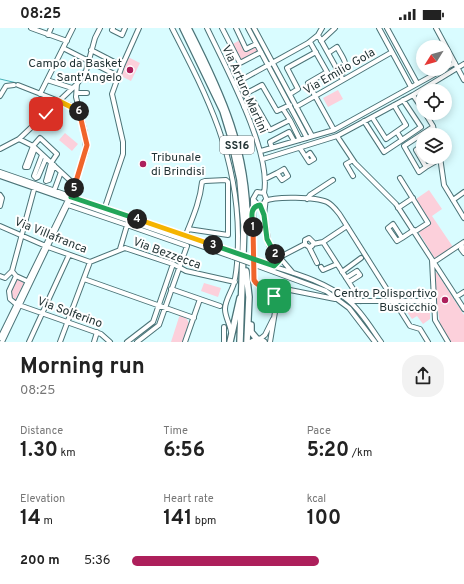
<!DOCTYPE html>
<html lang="en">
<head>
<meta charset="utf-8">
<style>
	body { margin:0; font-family:Overpass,sans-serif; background:#f2f2f2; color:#222; height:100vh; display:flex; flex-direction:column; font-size:15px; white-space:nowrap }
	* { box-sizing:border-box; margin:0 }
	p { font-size:13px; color:#767676 }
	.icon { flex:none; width:22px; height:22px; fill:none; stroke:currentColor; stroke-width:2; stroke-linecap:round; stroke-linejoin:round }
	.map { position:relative; height:314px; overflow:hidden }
	.sheet { display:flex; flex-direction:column; background:#fff; flex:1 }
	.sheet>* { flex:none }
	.needle { width:26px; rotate:233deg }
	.tools { position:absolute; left:416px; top:12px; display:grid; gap:8px }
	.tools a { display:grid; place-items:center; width:36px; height:36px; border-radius:50%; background:#fff; box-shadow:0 2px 10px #0003; font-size:20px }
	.pin { position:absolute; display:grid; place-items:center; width:34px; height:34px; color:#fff; margin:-17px; border-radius:8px; box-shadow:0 2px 6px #0006 }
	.km { position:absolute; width:20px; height:20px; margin:-10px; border-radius:50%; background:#222; color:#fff; font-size:11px; line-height:20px; text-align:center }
	.round { display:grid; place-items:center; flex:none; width:42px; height:42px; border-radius:16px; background:#f2f2f2 }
	.overview { display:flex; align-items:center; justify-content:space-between; height:68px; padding:0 20px }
	h1 { font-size:22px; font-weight:700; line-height:30px }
	.metrics { display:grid; grid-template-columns:repeat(3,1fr); gap:6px; height:68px; padding:4px 20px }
	.metrics div { display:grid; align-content:center }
	.metrics b { font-size:20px; font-weight:700 }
	.metrics small { font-size:11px; font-weight:400 }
	.metrics p { font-size:11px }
	ul { padding:0 20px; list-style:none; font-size:13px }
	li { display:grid; grid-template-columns:64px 48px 1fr; align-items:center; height:30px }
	li i { height:10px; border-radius:5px; background:#ad1f5b }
	.status { display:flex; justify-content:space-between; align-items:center; height:28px; padding:0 20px; background:#fff; direction:ltr }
	.status svg { height:11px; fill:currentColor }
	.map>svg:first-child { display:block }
	.green { fill:#fcd0db }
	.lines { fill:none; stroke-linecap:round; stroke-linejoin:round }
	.stream { stroke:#47b0b7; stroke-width:1 }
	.minor-casing { stroke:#4b7377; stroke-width:6 }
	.highway-casing { stroke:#4b7377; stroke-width:8 }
	.minor { stroke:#fff; stroke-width:4 }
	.highway { stroke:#fff; stroke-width:5.5 }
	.minor-bridge-casing { stroke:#4b7377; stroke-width:6; stroke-linecap:butt }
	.minor-bridge { stroke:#fff; stroke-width:4 }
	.split-1-casing { stroke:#fff; stroke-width:8 }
	.split-2-casing { stroke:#fff; stroke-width:8 }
	.split-3-casing { stroke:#fff; stroke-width:8 }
	.split-4-casing { stroke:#fff; stroke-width:8 }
	.split-5-casing { stroke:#fff; stroke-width:8 }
	.split-6-casing { stroke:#fff; stroke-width:8 }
	.split-7-casing { stroke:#fff; stroke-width:8 }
	.split-1 { stroke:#f0652b; stroke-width:5 }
	.split-2 { stroke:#22a559; stroke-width:5 }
	.split-3 { stroke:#22a559; stroke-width:5 }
	.split-4 { stroke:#f5b400; stroke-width:5 }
	.split-5 { stroke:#22a559; stroke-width:5 }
	.split-6 { stroke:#f0652b; stroke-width:5 }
	.split-7 { stroke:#f5b400; stroke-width:5 }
	.poi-dot { fill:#ad1f5b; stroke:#fff; stroke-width:1.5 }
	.labels { text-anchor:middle; stroke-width:4; stroke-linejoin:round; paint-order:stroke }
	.shield { fill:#fff; stroke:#657172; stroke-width:1 }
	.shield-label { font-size:11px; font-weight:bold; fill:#233435 }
	.poi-label { font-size:12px; fill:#233435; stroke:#fff; text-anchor:end }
	.street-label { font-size:12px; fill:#233435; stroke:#fff }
</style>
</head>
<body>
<div class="status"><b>08:25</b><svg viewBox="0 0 49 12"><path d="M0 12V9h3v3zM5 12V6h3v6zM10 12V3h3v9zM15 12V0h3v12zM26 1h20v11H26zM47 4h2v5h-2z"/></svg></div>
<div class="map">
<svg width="464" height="314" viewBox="0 0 464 314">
	<rect width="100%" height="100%" fill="#d9fcff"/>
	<path class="green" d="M240,12L245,22L255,18L258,24L240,33L231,17Z
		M128,29L140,35L131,53L121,48Z
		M338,62L343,71L328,79L323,70Z
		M65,105L78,116L72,123L59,112Z
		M429,162L442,181L432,188L453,219L435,231L418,203L431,194L416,171Z
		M434,244L437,245L464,287V314H451L440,296L434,256Z
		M17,251L24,255L15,272L12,271L11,263Z
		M204,255L221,260L218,269L201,263Z
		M421,275C428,278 431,283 430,291L423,296L417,288L412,291L407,284Z
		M180,286L185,288L189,295L182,314H171Z"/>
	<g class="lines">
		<path class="stream" d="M0,51L17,55"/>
		<defs>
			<path id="minor" d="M31,0L67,13
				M113,0L112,2L122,7L125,0
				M172,0C208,70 237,126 238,207C238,222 238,240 234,255C232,263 225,272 225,281C225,289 230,296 231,304
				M207,0C225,38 272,124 264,165
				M222,0L240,35L261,24
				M236,0L246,21L256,16
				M248,0L307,110
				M254,0L312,108
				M379,0L411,59
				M387,0L417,55
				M436,0L464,52
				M48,7L51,0
				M318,7L343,52
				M321,13L335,0
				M310,14L327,44L308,55L334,102
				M63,20L118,48
				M91,22L122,38
				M328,25L337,19C343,31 351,37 340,48
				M445,40L455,35
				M47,52L72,60
				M234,56L308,15L318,7L322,0
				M18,57L79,81
				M77,65H87
				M40,66L73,0
				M290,66L298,61L287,40L316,24
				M413,67L423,82
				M0,68L6,58L14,57
				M250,76L245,66L262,57L277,83L290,77
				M244,79L254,74L270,102L290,92L283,81
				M296,79L392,24
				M425,85L433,98L435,107
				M372,89L386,111L406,97L394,77
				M290,92L300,112
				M364,93L384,124L402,112
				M397,104L402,112L421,99L403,72
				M337,108L355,135L396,176L464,281
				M19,111L33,118L75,157
				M423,117L416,122L426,139L419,144L404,118L433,99
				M35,120L28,139H25L33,118L40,110L57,126L51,135L46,153L49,152L54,137
				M272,120L270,114L289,104L294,113
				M300,120L309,134L314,131L310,125L306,128
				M0,121L19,111L77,56L86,43L95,10L100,0
				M261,123L334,102L444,41
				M42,127L34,148L36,150L38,149L46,130
				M440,129L444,157L464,190
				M263,131L337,108L413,67L464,36
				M353,132L346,136L353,148
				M426,139L440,131
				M0,144L233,224
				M0,148L233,229
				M400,150L428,195L414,204
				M265,151L277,145L282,152L288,148L284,141L277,145
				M54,163L61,144
				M264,165L257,164L253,171L258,177L265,175
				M264,165L266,170L264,187
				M0,167L2,170L0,178
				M253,171L254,252L255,255L270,265
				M307,171L310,167L333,152
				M453,172L464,164
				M265,173C275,168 316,169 327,174C333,177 336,182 340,187L410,298L420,301L428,314
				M68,177L127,197
				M260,177L264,187L269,217L293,245
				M398,180L413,170
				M104,182L123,126V114L112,66L122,38L139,0
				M127,197L187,218L159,297L137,314
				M0,198L48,219L90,234L125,220L173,236L186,243L235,254
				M185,209C192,191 200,174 202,154L205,153L226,152L228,154V207L188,201
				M402,210L397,213L388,200L393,196L402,210L414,202
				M323,214L361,273
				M313,216L323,214L347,198
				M309,219L312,218L314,215L309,210L305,212V216L309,219L317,235
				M464,219L461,221L464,225
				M120,221L128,194
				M280,229L305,216
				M432,232L435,292L448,314
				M259,234C290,244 324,252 349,273C362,284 371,300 381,314
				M434,234L464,214
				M258,238L326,263L349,280L375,314
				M274,238L279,233L276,228
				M321,239L323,242L337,236
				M12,243L16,248L29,254
				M342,244L361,230
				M0,248L5,250L12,243L35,158
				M16,248L9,263L10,271L16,276L101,306L110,314
				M346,250L357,243L360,247L349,254
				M84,251L194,290
				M269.5 263a4.5 4.5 0 1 1 9 0a4.5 4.5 0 1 1-9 0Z
				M171,261L220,278
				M279,265L290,262L335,271
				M456,269L464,264
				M349,273H433
				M0,310L67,174
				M260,311L265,307L273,291
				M2,314L68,176L86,123L85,105L76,69L77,56
				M29,314L69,227
				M60,314L90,234
				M94,314L97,304
				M127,314L153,294L173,236
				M185,314L200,271
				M224,314V299
				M270,314L278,266"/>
			<path id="highway" d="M183,0L223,83L230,106L240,152L244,197L240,314
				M188,0C222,67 248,123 247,200
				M246,243L249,269L247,314
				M251,297V304L257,311
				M230,314L240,270
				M252,314L258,311L264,314"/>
		</defs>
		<use href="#minor" class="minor-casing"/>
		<use href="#highway" class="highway-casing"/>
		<use href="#minor" class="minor"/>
		<use href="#highway" class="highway"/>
		<defs>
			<path id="minor-bridge" d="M233,224L259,234
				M233,229L258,238"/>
		</defs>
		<use href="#minor-bridge" class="minor-bridge-casing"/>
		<use href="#minor-bridge" class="minor-bridge"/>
	</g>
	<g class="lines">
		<defs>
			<path id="split-1" d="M253,199L254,252L256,255L274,268"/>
			<path id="split-2" d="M253,199C252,190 249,179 260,177L264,187L267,211L275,226"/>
			<path id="split-3" d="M213,217L274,238L279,233L275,226"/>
			<path id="split-4" d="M137,191L213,217"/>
			<path id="split-5" d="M74,160L71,169L137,191"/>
			<path id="split-6" d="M74,160L87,117L79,83"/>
			<path id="split-7" d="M46,86L59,73L79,83"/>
		</defs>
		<use href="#split-1" class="split-1-casing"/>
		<use href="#split-2" class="split-2-casing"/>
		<use href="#split-3" class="split-3-casing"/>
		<use href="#split-4" class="split-4-casing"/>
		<use href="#split-5" class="split-5-casing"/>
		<use href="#split-6" class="split-6-casing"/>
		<use href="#split-7" class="split-7-casing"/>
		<use href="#split-1" class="split-1"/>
		<use href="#split-2" class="split-2"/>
		<use href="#split-3" class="split-3"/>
		<use href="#split-4" class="split-4"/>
		<use href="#split-5" class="split-5"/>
		<use href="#split-6" class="split-6"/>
		<use href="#split-7" class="split-7"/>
	</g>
	<g class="poi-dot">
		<circle cx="130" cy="42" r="4"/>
		<circle cx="143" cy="136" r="4"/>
		<circle cx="445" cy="272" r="4"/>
	</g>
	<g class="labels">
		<rect class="shield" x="220" y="108" width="34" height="18" rx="3"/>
		<g class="shield-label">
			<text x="237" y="121">SS16</text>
		</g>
		<g class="poi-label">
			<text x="122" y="39">Campo da Basket<tspan x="122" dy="14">Sant'Angelo</tspan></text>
			<text x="151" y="133" text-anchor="start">Tribunale<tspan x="151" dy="14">di Brindisi</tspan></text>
			<text x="437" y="269">Centro Polisportivo<tspan x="437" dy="14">Buscicchio</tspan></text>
		</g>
		<g class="street-label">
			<text transform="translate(339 43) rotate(-30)" y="4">Via Emilio Gola</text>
			<text transform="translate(245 61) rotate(66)" y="4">Via Arturo Martini</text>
			<text transform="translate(51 207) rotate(22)" y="4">Via Villafranca</text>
			<text transform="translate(167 225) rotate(20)" y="4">Via Bezzecca</text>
			<text transform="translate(70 284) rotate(20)" y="4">Via Solferino</text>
		</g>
	</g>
</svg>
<div class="tools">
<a><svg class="needle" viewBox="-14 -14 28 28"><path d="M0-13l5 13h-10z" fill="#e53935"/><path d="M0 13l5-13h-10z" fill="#767676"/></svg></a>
<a><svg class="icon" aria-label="locate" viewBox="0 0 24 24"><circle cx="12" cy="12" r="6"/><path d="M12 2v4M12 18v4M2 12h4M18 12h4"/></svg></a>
<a><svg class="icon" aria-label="layers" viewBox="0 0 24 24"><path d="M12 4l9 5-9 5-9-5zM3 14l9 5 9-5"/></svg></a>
</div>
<div class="pin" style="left:274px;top:268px;background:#1e9e55"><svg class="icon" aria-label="arrive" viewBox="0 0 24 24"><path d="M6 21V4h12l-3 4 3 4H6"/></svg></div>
<div class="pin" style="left:46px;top:86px;background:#d93025"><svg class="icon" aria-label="check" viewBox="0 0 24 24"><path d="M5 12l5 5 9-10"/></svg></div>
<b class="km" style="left:253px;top:199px">1</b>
<b class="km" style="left:275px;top:226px">2</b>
<b class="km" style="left:213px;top:217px">3</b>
<b class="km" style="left:137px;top:191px">4</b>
<b class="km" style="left:74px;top:160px">5</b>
<b class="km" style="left:79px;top:83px">6</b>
</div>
<section class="sheet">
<div class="overview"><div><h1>Morning run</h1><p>08:25</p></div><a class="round"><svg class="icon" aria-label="share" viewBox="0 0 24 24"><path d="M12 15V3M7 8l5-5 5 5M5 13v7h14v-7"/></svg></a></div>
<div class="metrics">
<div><p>Distance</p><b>1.30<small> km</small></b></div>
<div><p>Time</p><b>6:56</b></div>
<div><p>Pace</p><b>5:20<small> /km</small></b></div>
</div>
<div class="metrics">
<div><p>Elevation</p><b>14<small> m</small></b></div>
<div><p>Heart rate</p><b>141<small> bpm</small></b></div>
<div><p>kcal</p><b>100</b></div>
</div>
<ul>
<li><b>200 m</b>5:36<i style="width:60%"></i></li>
</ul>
</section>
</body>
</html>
